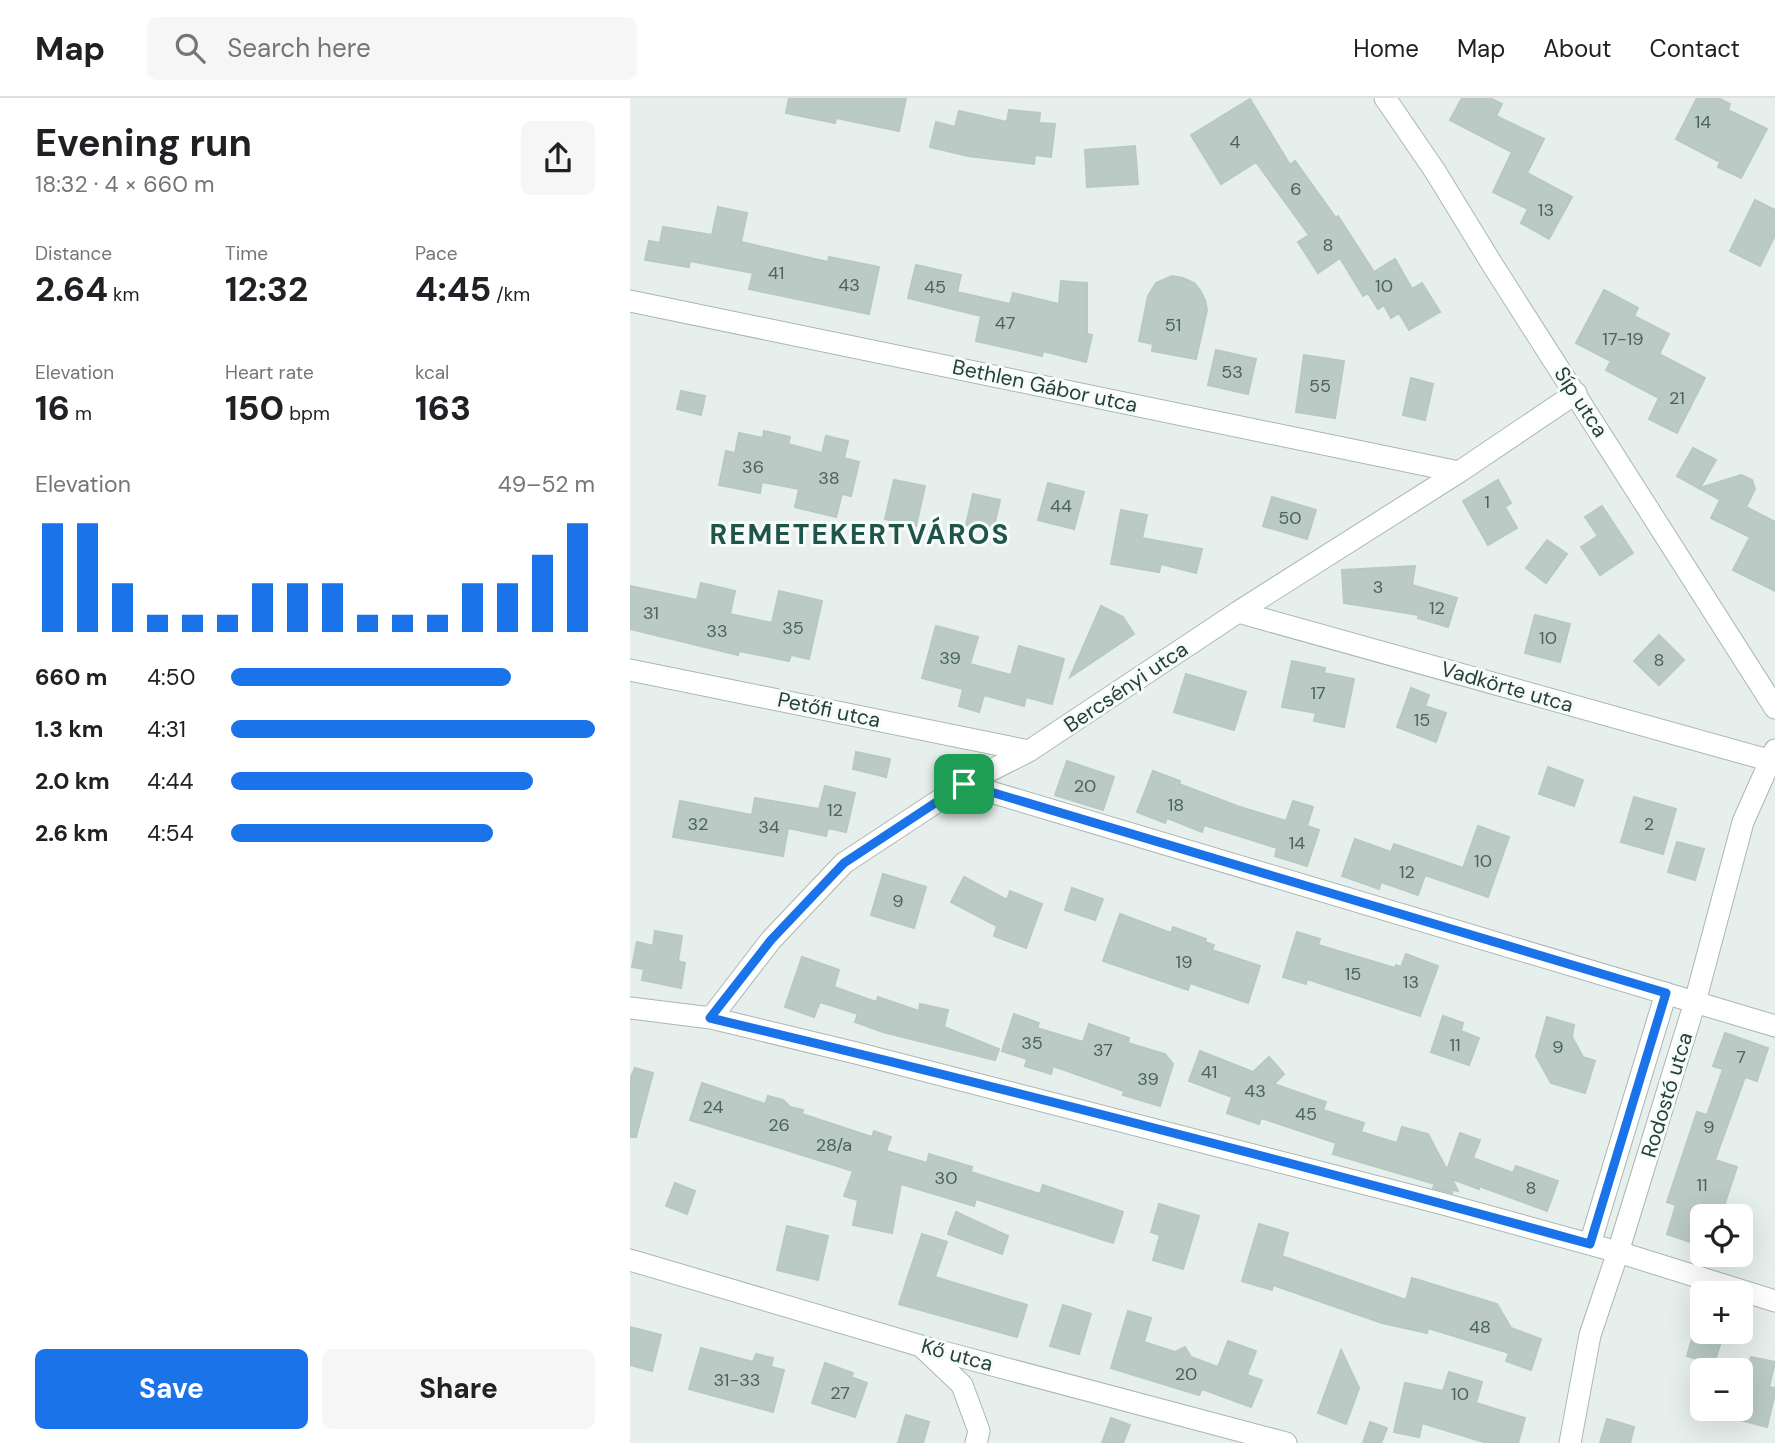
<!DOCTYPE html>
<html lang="en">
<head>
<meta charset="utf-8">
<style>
	body { margin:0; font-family:"DM Sans",sans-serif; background:#f6f6f6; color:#202124; height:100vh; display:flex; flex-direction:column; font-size:26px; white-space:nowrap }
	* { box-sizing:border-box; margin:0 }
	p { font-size:23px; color:#757577 }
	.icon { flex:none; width:38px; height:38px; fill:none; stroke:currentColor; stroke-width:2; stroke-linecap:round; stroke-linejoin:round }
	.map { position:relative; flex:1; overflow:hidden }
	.sheet { display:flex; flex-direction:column; background:#fff; width:630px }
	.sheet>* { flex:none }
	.fabs { position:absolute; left:1060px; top:1106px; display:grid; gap:14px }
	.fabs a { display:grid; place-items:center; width:63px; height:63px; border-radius:10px; background:#fff; box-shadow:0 7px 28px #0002; font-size:35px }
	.pin { position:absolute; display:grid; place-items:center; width:60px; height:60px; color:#fff; margin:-30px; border-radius:14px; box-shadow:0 4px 10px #0006 }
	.round { display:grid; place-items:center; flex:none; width:74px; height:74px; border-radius:10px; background:#f6f6f6 }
	.summary { display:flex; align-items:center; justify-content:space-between; height:119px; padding:0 35px }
	h1 { font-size:38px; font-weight:700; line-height:52px }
	.metrics { display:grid; grid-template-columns:repeat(3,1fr); gap:10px; height:119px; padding:7px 35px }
	.metrics div { display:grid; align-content:center }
	.metrics b { font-size:35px; font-weight:700 }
	.metrics small { font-size:19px; font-weight:400 }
	.metrics p { font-size:19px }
	.chart { height:196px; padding:14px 35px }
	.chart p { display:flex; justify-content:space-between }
	.chart svg { width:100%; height:126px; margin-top:7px; stroke:#1a73e8; stroke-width:6 }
	.button { display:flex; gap:14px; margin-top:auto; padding:14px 35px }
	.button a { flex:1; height:80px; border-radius:10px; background:#1a73e8; color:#fff; font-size:28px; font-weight:700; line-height:80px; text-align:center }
	.button a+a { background:#f6f6f6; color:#202124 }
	ul { padding:0 35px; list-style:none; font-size:23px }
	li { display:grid; grid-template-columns:112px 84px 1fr; align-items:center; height:52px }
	li i { height:18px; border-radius:9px; background:#1a73e8 }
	header { display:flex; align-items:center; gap:42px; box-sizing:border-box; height:98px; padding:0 35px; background:#fff; border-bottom:2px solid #e0e0e0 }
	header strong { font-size:33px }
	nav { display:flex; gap:38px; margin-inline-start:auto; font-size:24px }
	.search { width:490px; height:63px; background:#f6f6f6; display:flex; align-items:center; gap:18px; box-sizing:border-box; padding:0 24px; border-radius:10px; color:#757577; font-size:26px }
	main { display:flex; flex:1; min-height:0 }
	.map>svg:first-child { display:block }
	.building { fill:#bbcac4; stroke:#b8c9c2; stroke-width:2 }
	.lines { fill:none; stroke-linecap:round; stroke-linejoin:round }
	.minor-casing { stroke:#a8b8b2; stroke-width:23 }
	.minor { stroke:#fff; stroke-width:21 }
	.route-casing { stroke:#fff; stroke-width:14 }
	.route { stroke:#1a73e8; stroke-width:9 }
	.labels { text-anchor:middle; stroke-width:6; stroke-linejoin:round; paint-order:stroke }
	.number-label { font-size:18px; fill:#4a645c }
	.street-label { font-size:21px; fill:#24423a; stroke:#f7fbf9 }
	.district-label { font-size:28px; font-weight:bold; letter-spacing:2px; fill:#1f5548; stroke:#f7fbf9 }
</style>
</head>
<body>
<header>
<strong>Map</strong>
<div class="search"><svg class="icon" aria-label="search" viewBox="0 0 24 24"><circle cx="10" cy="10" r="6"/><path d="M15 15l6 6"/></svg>Search here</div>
<nav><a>Home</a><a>Map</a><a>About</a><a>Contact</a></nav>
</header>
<main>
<section class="sheet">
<div class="summary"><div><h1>Evening run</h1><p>18:32 · 4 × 660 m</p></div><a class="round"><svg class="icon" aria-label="share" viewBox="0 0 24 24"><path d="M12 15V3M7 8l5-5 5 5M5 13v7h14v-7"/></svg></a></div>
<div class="metrics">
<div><p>Distance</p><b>2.64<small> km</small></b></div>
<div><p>Time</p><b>12:32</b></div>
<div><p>Pace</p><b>4:45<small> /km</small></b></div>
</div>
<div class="metrics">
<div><p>Elevation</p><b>16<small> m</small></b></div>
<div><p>Heart rate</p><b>150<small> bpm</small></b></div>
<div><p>kcal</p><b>163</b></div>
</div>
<div class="chart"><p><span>Elevation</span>49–52 m</p>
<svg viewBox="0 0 160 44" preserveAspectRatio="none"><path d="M5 44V6M15 44V6M25 44V27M35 44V38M45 44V38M55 44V38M65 44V27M75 44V27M85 44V27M95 44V38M105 44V38M115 44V38M125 44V27M135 44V27M145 44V17M155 44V6"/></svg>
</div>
<ul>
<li><b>660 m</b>4:50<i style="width:77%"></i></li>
<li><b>1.3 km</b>4:31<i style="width:100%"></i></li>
<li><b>2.0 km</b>4:44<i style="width:83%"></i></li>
<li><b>2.6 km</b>4:54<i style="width:72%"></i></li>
</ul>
<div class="button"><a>Save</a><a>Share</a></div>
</section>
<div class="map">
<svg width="1145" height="1345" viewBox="0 0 1145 1345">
	<rect width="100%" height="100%" fill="#e6efeb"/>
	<path class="building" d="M159,0H276L269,33L206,20L205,25L156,15Z
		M832,0H860L872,6L866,18L914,41L897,75L942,99L919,141L891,125L898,111L863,94L882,54L820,22Z
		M1067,0H1088L1100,6L1098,12L1137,31L1111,80L1088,69L1090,64L1046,41Z
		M620,1L660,67L665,63L706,120L708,118L744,174L765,161L782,191L792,185L810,214L779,232L769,215L761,220L754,207L748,211L738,195L733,198L710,160L688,175L668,144L679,137L626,64L591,86L561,37Z
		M379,12L410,15L409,25L425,26L421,59L405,57L404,66L338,58L300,49L306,24L325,29L329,13L377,24Z
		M505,48L508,86L457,89L455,52Z
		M1125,102L1145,112V137L1130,168L1100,153Z
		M88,109L117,115L111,144L198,164L199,159L249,169L239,216L119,191L123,175L60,163L59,169L15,162L19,143L30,145L33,129L82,137Z
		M286,167L331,177L327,194L380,206L383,195L429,206L431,183L457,185V236L462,237L456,264L413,253L412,258L346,243L351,218L278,200Z
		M542,178L553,180L564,185L570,192L575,202L577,212L566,261L522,253L523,246L509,243L518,198L526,185Z
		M974,192L1008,210L1004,218L1039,236L1029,256L1075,280L1047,335L1019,321L1029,300L976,272L981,263L946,245Z
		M586,252L626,261L618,296L578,287Z
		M674,257L714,263L705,320L666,314Z
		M781,280L803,286L795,322L773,317Z
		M51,293L75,298L71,317L47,311Z
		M134,333L160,339L158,346L192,355L196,338L218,343L214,360L229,364L221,398L212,396L206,419L165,409L169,391L132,384L130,395L89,387L96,353L105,355L109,335L133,340Z
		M1063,350L1086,362L1070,390L1111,377L1122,382L1125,391L1116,409L1145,424V493L1103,472L1120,439L1081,420L1090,402L1047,378Z
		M264,382L295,388L286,428L255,421Z
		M868,382L881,405L875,409L887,430L858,447L833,403Z
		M418,385L454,394L444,431L408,422Z
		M343,396L370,402L363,433L336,427Z
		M642,399L686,412L677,441L633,428Z
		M972,408L1003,455L970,477L951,449L968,438L955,419Z
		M491,412L517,417L512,440L572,451L566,475L531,466L529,474L481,466Z
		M917,442L937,456L916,485L896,470Z
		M785,468L782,487L827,500L818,529L788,520L789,517L714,505L712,472Z
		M71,485L105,493L100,516L142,525L149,493L192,503L179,561L161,557L159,563L109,553L108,557L0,531V488L67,502Z
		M471,508L493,519L504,536L440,579Z
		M905,517L940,526L930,564L895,555Z
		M306,528L348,539L340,566L381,577L389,548L434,561L422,606L396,599L394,608L354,597L349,614L329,608L333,591L292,580Z
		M1029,537L1054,562L1029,587L1004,563Z
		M662,563L695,570L694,575L724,581L714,629L684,623L686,615L652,609Z
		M556,576L616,594L604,632L544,614Z
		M781,590L799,597L795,608L816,615L806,644L767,629Z
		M226,654L260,661L256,679L223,671Z
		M437,663L484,679L473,712L425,697Z
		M918,669L953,682L944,708L909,696Z
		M523,673L550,683L549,686L607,708L656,723L663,703L683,709L677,728L689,732L677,768L645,758L647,750L574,727L572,734L537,720L535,725L507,714Z
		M195,688L225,695L216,734L198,730L196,738L158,730L153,758L43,739L50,703L122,717L125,700L189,711Z
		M1004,699L1046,711L1033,756L991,744Z
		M848,728L879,739L858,799L795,777L788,797L751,784L749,791L712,778L725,741L761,754L764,746L833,770Z
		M1047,744L1074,751L1065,782L1038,774Z
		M253,776L296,789L284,830L241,817Z
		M334,779L377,802L380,793L412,806L396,850L364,838L367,828L321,804Z
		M442,790L473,801L465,822L435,812Z
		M490,816L541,835L543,829L576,841L575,844L584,847L582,852L630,868L618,905L560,885L558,892L473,863Z
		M25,833L52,838L48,863L55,865L51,890L12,882L14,871L2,869L7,844L23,848Z
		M667,834L690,841L688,847L765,870L766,867L771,869L776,856L808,868L790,918L677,881L676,886L653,879Z
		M172,859L209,872L204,889L246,904L248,899L289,913L290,906L318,912L314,929L369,951L365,962L253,934L225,924L228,916L190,904L184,919L155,909Z
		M384,916L409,925L407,930L453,944L459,926L499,940L498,945L535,956L543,966L530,1008L493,997L494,993L423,968L421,976L395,968L397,961L372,953Z
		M813,918L833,925L831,933L849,940L839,967L801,954Z
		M917,919L944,927L942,939L953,959L965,963L955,995L921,985L906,958Z
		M1095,935L1138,950L1127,983L1115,979L1085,1062L1107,1069L1093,1111L1079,1106L1075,1118H1073V1126L1066,1146L1037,1136L1046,1107L1037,1104L1067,1014L1077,1017L1093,971L1083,968Z
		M570,953L623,974L639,959L654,976L644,986L696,1004L693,1012L734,1025L731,1034L767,1045L772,1029L798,1036L817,1072L830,1035L850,1042L843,1060L883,1075L886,1068L928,1083L917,1113L849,1088V1091L822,1081L828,1093L823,1092L822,1095L803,1090L805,1086L703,1056L706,1045L631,1020L629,1026L597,1015L602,999L559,983Z
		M5,970L23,975L6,1039H0V981Z
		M72,985L135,1006L138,998L153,1002L160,1009L173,1012L172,1016L242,1039L244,1033L261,1039L256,1053L297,1065L299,1056L342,1069L341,1074L410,1096L413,1087L493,1114L483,1145L346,1101L344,1108L271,1086L262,1135L223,1127L228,1102L214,1098L223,1073L60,1022Z
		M45,1085L65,1093L57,1116L36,1108Z
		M529,1106L569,1118L553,1171L523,1162L530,1137L521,1134Z
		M326,1114L378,1138L372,1156L318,1136Z
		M629,1126L658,1135L652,1158L776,1202L782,1180L867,1206L881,1230L911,1241L901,1272L876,1263L879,1255L798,1230L797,1235L752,1225L643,1187L642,1192L612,1183Z
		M157,1128L198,1138L188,1182L147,1172Z
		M292,1136L317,1144L305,1179L397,1207L387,1239L269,1206Z
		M433,1207L461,1216L449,1256L420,1248Z
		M498,1213L521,1220L514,1244L545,1254L555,1249L561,1259L588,1269L598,1243L626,1253L617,1277L632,1282L621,1309L572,1291L569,1297L481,1270Z
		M0,1229L31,1237L22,1273L0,1267Z
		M1064,1234H1094L1084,1266L1057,1258Z
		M71,1250L123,1264L126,1256L143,1260L141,1269L154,1272L143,1314L59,1291Z
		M711,1252L729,1290L716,1326L688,1315Z
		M1121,1259L1145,1264L1139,1289L1145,1290V1295L1137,1329L1106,1321L1108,1311H1111V1298Z
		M195,1265L223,1275L221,1279L237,1285L225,1319L182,1305Z
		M819,1274L852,1284L846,1305L895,1320L888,1345H857L792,1325L789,1339L764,1334L775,1285L813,1293Z
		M276,1317L299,1324L293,1345H268Z
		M481,1320L500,1327L493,1345H472Z
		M977,1321L1004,1329L1000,1345H970Z
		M740,1324L757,1330L751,1345H733Z"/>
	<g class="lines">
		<defs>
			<path id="minor" d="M755,0L805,73L862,166L1145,610
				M0,203L829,374
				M608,514L1145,664
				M0,572L399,653
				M334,686L1145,928
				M0,910L81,920L226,955L810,1105L988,1154L1145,1203
				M81,920L141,842L214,765L334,686L399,653L608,514L829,374L946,295
				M960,1146L1036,895
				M0,1162L291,1248L656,1345
				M292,1249L332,1287L349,1333L346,1345
				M940,1345L960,1237L988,1154L1065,904L1113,724L1145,652"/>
		</defs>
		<use href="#minor" class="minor-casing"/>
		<use href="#minor" class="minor"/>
	</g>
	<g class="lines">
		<defs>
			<path id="route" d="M334,686L1036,895L960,1146C668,1066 375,990 80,920L141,842L214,765Z"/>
		</defs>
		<use href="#route" class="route-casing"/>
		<use href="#route" class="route"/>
	</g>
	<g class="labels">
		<g class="number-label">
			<text x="1073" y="30">14</text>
			<text x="605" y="50">4</text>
			<text x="666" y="97">6</text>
			<text x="916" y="118">13</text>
			<text x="698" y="153">8</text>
			<text x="146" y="181">41</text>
			<text x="219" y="193">43</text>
			<text x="754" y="194">10</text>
			<text x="305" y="195">45</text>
			<text x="375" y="231">47</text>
			<text x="543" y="233">51</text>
			<text x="993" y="247">17-19</text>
			<text x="602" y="280">53</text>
			<text x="690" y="294">55</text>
			<text x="1047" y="306">21</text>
			<text x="123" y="375">36</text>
			<text x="199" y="386">38</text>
			<text x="857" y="410">1</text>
			<text x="431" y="414">44</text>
			<text x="660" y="426">50</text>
			<text x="748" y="495">3</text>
			<text x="807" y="516">12</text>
			<text x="21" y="521">31</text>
			<text x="163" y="536">35</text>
			<text x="87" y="539">33</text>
			<text x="918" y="546">10</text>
			<text x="320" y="566">39</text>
			<text x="1029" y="568">8</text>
			<text x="688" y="601">17</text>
			<text x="792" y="628">15</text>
			<text x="455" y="694">20</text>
			<text x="546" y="713">18</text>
			<text x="205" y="718">12</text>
			<text x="68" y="732">32</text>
			<text x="1019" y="732">2</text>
			<text x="139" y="735">34</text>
			<text x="667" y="751">14</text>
			<text x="853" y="769">10</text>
			<text x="777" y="780">12</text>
			<text x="268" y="809">9</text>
			<text x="554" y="870">19</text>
			<text x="723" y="882">15</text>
			<text x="781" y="890">13</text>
			<text x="402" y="951">35</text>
			<text x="825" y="953">11</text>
			<text x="928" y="955">9</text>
			<text x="473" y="958">37</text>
			<text x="1111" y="965">7</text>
			<text x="579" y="980">41</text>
			<text x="518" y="987">39</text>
			<text x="625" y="999">43</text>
			<text x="83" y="1015">24</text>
			<text x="676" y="1022">45</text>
			<text x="149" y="1033">26</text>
			<text x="1079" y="1035">9</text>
			<text x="204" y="1053">28/a</text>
			<text x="316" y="1086">30</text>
			<text x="1072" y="1093">11</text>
			<text x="901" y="1096">8</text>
			<text x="850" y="1235">48</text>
			<text x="556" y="1282">20</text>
			<text x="107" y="1288">31-33</text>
			<text x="210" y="1301">27</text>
			<text x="830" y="1302">10</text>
		</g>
		<g class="street-label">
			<text transform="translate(415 288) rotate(12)" y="7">Bethlen Gábor utca</text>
			<text transform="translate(951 304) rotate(57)" y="7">Síp utca</text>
			<text transform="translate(496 589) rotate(-34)" y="7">Bercsényi utca</text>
			<text transform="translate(877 589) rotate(16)" y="7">Vadkörte utca</text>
			<text transform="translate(199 612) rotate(12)" y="7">Petőfi utca</text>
			<text transform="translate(1037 997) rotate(-73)" y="7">Rodostó utca</text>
			<text transform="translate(327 1257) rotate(15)" y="7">Kő utca</text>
		</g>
		<g class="district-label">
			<text x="230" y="446">REMETEKERTVÁROS</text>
		</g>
	</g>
</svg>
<div class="fabs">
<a><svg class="icon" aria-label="locate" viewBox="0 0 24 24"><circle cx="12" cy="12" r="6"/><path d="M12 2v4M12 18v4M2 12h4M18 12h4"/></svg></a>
<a>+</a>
<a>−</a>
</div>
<div class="pin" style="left:334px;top:686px;background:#1e9e55"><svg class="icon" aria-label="arrive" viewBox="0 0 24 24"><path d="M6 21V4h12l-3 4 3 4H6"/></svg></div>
</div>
</main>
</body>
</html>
